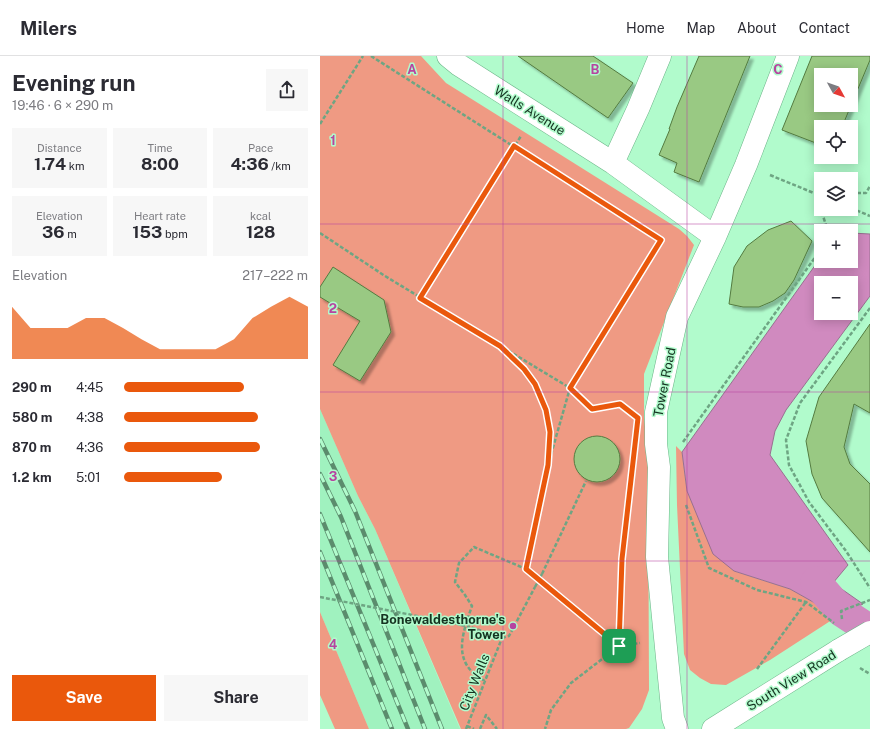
<!DOCTYPE html>
<html lang="en">
<head>
<meta charset="utf-8">
<style>
	body { margin:0; font-family:"Public Sans",sans-serif; background:#f7f7f7; color:#2b2b33; height:100vh; display:flex; flex-direction:column; font-size:15px; white-space:nowrap }
	* { box-sizing:border-box; margin:0 }
	p { font-size:13px; color:#7c7c81 }
	.icon { flex:none; width:22px; height:22px; fill:none; stroke:currentColor; stroke-width:2; stroke-linecap:round; stroke-linejoin:round }
	.map { position:relative; flex:1; overflow:hidden }
	.drawer { display:flex; flex-direction:column; background:#fff; width:320px }
	.drawer>* { flex:none }
	.needle { width:26px; rotate:130deg }
	.buttons { position:absolute; left:494px; top:12px; display:grid; gap:8px }
	.buttons a { display:grid; place-items:center; width:44px; height:44px; border-radius:0px; background:#fff; box-shadow:0 2px 10px #0003; font-size:20px }
	.pin { position:absolute; display:grid; place-items:center; width:34px; height:34px; color:#fff; margin:-17px; border-radius:8px; box-shadow:0 2px 6px #0006 }
	.round { display:grid; place-items:center; flex:none; width:42px; height:42px; border-radius:0px; background:#f7f7f7 }
	.head { display:flex; align-items:center; justify-content:space-between; height:68px; padding:0 12px }
	h1 { font-size:22px; font-weight:700; line-height:30px }
	.metrics { display:grid; grid-template-columns:repeat(3,1fr); gap:6px; height:68px; padding:4px 12px }
	.metrics div { display:grid; align-content:center; border-radius:0px; background:#f7f7f7; text-align:center }
	.metrics b { font-size:17px; font-weight:700 }
	.metrics small { font-size:11px; font-weight:400 }
	.metrics p { font-size:11px }
	.chart { height:112px; padding:8px 12px }
	.chart p { display:flex; justify-content:space-between }
	.chart svg { width:100%; height:72px; margin-top:4px; fill:#ea580c; opacity:.7 }
	.primary-button { display:flex; gap:8px; margin-top:auto; padding:8px 12px }
	.primary-button a { flex:1; height:46px; border-radius:0px; background:#ea580c; color:#fff; font-size:16px; font-weight:700; line-height:46px; text-align:center }
	.primary-button a+a { background:#f7f7f7; color:#2b2b33 }
	ul { padding:0 12px; list-style:none; font-size:13px }
	li { display:grid; grid-template-columns:64px 48px 1fr; align-items:center; height:30px }
	li i { height:10px; border-radius:5px; background:#ea580c }
	header { display:flex; align-items:center; gap:24px; box-sizing:border-box; height:56px; padding:0 20px; background:#fff; border-bottom:1px solid #e1e1e2 }
	header strong { font-size:19px }
	nav { display:flex; gap:22px; margin-inline-start:auto; font-size:14px }
	main { display:flex; flex:1; min-height:0 }
	.map>svg:first-child { display:block }
	.built { fill:#a0f2bf }
	.green { fill:#ef9a83 }
	.water { fill:#d08abf; stroke:#987090; fill-rule:evenodd }
	.lines { fill:none; stroke-linecap:round; stroke-linejoin:round }
	.canal { stroke:#d08abf; stroke-width:31 }
	.building { fill:#99c983; stroke:#547b40; fill-rule:evenodd; filter:url(#shadow) }
	.minor-casing { stroke:#6db589; stroke-width:23 }
	.path { stroke:#6ea583; stroke-width:2.5; stroke-dasharray:4 2; stroke-linecap:butt }
	.minor { stroke:#fff; stroke-width:22 }
	.rail-casing { stroke:#5b8c6d; stroke-width:4.5 }
	.rail { stroke:#b1fbcc; stroke-width:3; stroke-dasharray:9; stroke-linecap:butt }
	.minor-bridge-casing { stroke:#6db589; stroke-width:23; stroke-linecap:butt }
	.path-bridge { stroke:#6ea583; stroke-width:2.5; stroke-dasharray:4 2; stroke-linecap:butt }
	.minor-bridge { stroke:#fff; stroke-width:22 }
	.route-casing { stroke:#fff; stroke-width:8 }
	.route { stroke:#ea580c; stroke-width:5 }
	.grid { fill:none; stroke:#b644a0; stroke-width:1; stroke-opacity:0.55 }
	.poi-dot { fill:#b644a0; stroke:#b1fbcc; stroke-width:1.5 }
	.labels { text-anchor:middle; stroke-width:3; stroke-linejoin:round; paint-order:stroke }
	.street-label { font-size:13px; fill:#153321; stroke:#b1fbcc }
	.poi-label { font-size:13px; font-weight:bold; fill:#153321; stroke:#b1fbcc; text-anchor:end }
	.grid-label { font-size:13px; text-anchor:middle; font-weight:bold; fill:#b644a0; stroke:#b1fbcc; stroke-width:3; stroke-linejoin:round; paint-order:stroke }
</style>
</head>
<body>
<header>
<strong>Milers</strong>
<nav><a>Home</a><a>Map</a><a>About</a><a>Contact</a></nav>
</header>
<main>
<section class="drawer">
<div class="head"><div><h1>Evening run</h1><p>19:46 · 6 × 290 m</p></div><a class="round"><svg class="icon" aria-label="share" viewBox="0 0 24 24"><path d="M12 15V3M7 8l5-5 5 5M5 13v7h14v-7"/></svg></a></div>
<div class="metrics">
<div><p>Distance</p><b>1.74<small> km</small></b></div>
<div><p>Time</p><b>8:00</b></div>
<div><p>Pace</p><b>4:36<small> /km</small></b></div>
</div>
<div class="metrics">
<div><p>Elevation</p><b>36<small> m</small></b></div>
<div><p>Heart rate</p><b>153<small> bpm</small></b></div>
<div><p>kcal</p><b>128</b></div>
</div>
<div class="chart"><p><span>Elevation</span>217–222 m</p>
<svg viewBox="0 0 160 44" preserveAspectRatio="none"><path d="M0 44V12L10 25L20 25L30 25L40 19L50 19L60 25L70 32L80 38L90 38L100 38L110 38L120 32L130 19L140 12L150 6L160 12V44z"/></svg>
</div>
<ul>
<li><b>290 m</b>4:45<i style="width:65%"></i></li>
<li><b>580 m</b>4:38<i style="width:73%"></i></li>
<li><b>870 m</b>4:36<i style="width:74%"></i></li>
<li><b>1.2 km</b>5:01<i style="width:53%"></i></li>
</ul>
<div class="primary-button"><a>Save</a><a>Share</a></div>
</section>
<div class="map">
<svg width="550" height="673" viewBox="0 0 550 673">
	<defs>
		<filter id="shadow"><feDropShadow dx="3.5" dy="3.5" stdDeviation="1" flood-color="#0004"/></filter>
	</defs>
	<rect width="100%" height="100%" fill="#b1fbcc"/>
	<path class="built" d="M0,353L38,440L55,473L140,673H49L0,556Z"/>
	<path class="green" d="M0,0H101L126,27L359,173L367,180L374,189L324,318V361L328,400L329,634L322,653L309,672L306,673H141L55,473L38,440L0,353Z
		M356,390L362,396L367,435L414,515L470,533L518,560L450,604L406,629L391,628L380,622L370,614L364,598L357,449Z
		M0,556L49,673H15L0,639Z"/>
	<path class="water" d="M531,177L550,178V240L466,354L455,375L450,399L528,509L513,527L543,548L518,560L470,533L414,515L393,498L367,435L362,396L501,201V205H531ZM501,227H531V257H501Z"/>
	<g class="lines">
		<path class="canal" d="M496,526L521,555L550,574"/>
	</g>
	<path class="building" d="M198,0H273L313,27L288,62Z
		M379,0H430L379,126L354,116L357,107L339,99L350,73H349L357,51Z
		M492,0H550V4L522,71H501V89L462,74ZM501,19H531V49H501Z
		M471,165L492,185L474,224L465,237L453,245L439,251H423L409,248L414,211L427,190L448,174Z
		M13,211L64,244L71,276L40,325L13,309L40,265L0,241V231Z
		M550,268V357L534,348L524,391L530,408L550,428V496L502,442L492,418L486,385L499,341Z
		M254 403a23 23 0 1 1 46 0a23 23 0 1 1-46 0Z"/>
	<g class="lines">
		<defs>
			<path id="minor" d="M128,0L139,9L293,107L395,181
				M293,107L318,53L340,0
				M357,673L353,662L337,501L339,411L336,388V356L357,261L395,181L426,109L468,0
				M393,673L519,594"/>
		</defs>
		<use href="#minor" class="minor-casing"/>
		<path class="path" d="M51,0L341,184L250,332L228,409L206,513L299,590L251,627L231,654L225,673
			M0,68L43,0
			M450,119L501,140
			M531,137H546L550,130
			M496,139L508,175
			M531,152L550,160
			M0,177L65,220L250,332L272,353L300,349L310,356
			M100,242L201,80
			M550,252L480,347L466,384L469,409L489,446L526,495L550,532
			M184,294L204,313L215,327L226,354L230,376L228,402
			M363,386L501,193
			M310,431L302,503L299,590L320,587
			M366,449L389,512L437,534L486,546L514,567
			M222,518L266,425
			M522,563L521,555L550,544
			M138,568L141,569
			M182,582L189,580L215,531
			M540,612L550,618
			M437,613L486,546
			M165,625C131,607 142,579 152,550L145,539L135,526L139,507L154,491L206,513
			M147,670L154,673
			M146,673L182,582L150,571
			M160,673L166,659L177,673"/>
		<use href="#minor" class="minor"/>
		<defs>
			<path id="rail" d="M0,383L35,455L122,673
				M0,418L21,461L105,673
				M0,458L88,673
				M0,496L72,673"/>
		</defs>
		<use href="#rail" class="rail-casing"/>
		<use href="#rail" class="rail"/>
		<defs>
			<path id="minor-bridge" d="M519,594L550,576"/>
		</defs>
		<use href="#minor-bridge" class="minor-bridge-casing"/>
		<path class="path-bridge" d="M215,531L222,518
			M0,541L138,568
			M141,569L150,571"/>
		<use href="#minor-bridge" class="minor-bridge"/>
	</g>
	<g class="lines">
		<defs>
			<path id="route" d="M194,90L341,184L250,332L272,353L300,348L318,362L302,503L299,590L206,513L228,409L230,376L226,354L215,328L204,313L180,290L100,242Z"/>
		</defs>
		<use href="#route" class="route-casing"/>
		<use href="#route" class="route"/>
	</g>
	<path class="grid" d="M183,0V673M367,0V673M0,168H550M0,336H550M0,505H550"/>
	<circle class="poi-dot" cx="193" cy="570" r="4"/>
	<g class="labels">
		<g class="street-label">
			<text transform="translate(210 54) rotate(32)" y="5">Walls Avenue</text>
			<text transform="translate(344 326) rotate(-79)" y="5">Tower Road</text>
			<text transform="translate(471 624) rotate(-32)" y="5">South View Road</text>
			<text transform="translate(154 626) rotate(-68)" y="5">City Walls</text>
		</g>
		<g class="poi-label">
			<text x="185" y="568">Bonewaldesthorne's<tspan x="185" dy="15">Tower</tspan></text>
		</g>
	</g>
	<g class="grid-label">
		<text x="92" y="18">A</text>
		<text x="275" y="18">B</text>
		<text x="458" y="18">C</text>
		<text x="13" y="89">1</text>
		<text x="13" y="257">2</text>
		<text x="13" y="425">3</text>
		<text x="13" y="593">4</text>
	</g>
</svg>
<div class="buttons">
<a><svg class="needle" viewBox="-14 -14 28 28"><path d="M0-13l5 13h-10z" fill="#e53935"/><path d="M0 13l5-13h-10z" fill="#7c7c81"/></svg></a>
<a><svg class="icon" aria-label="locate" viewBox="0 0 24 24"><circle cx="12" cy="12" r="6"/><path d="M12 2v4M12 18v4M2 12h4M18 12h4"/></svg></a>
<a><svg class="icon" aria-label="layers" viewBox="0 0 24 24"><path d="M12 4l9 5-9 5-9-5zM3 14l9 5 9-5"/></svg></a>
<a>+</a>
<a>−</a>
</div>
<div class="pin" style="left:299px;top:590px;background:#1e9e55"><svg class="icon" aria-label="arrive" viewBox="0 0 24 24"><path d="M6 21V4h12l-3 4 3 4H6"/></svg></div>
</div>
</main>
</body>
</html>
